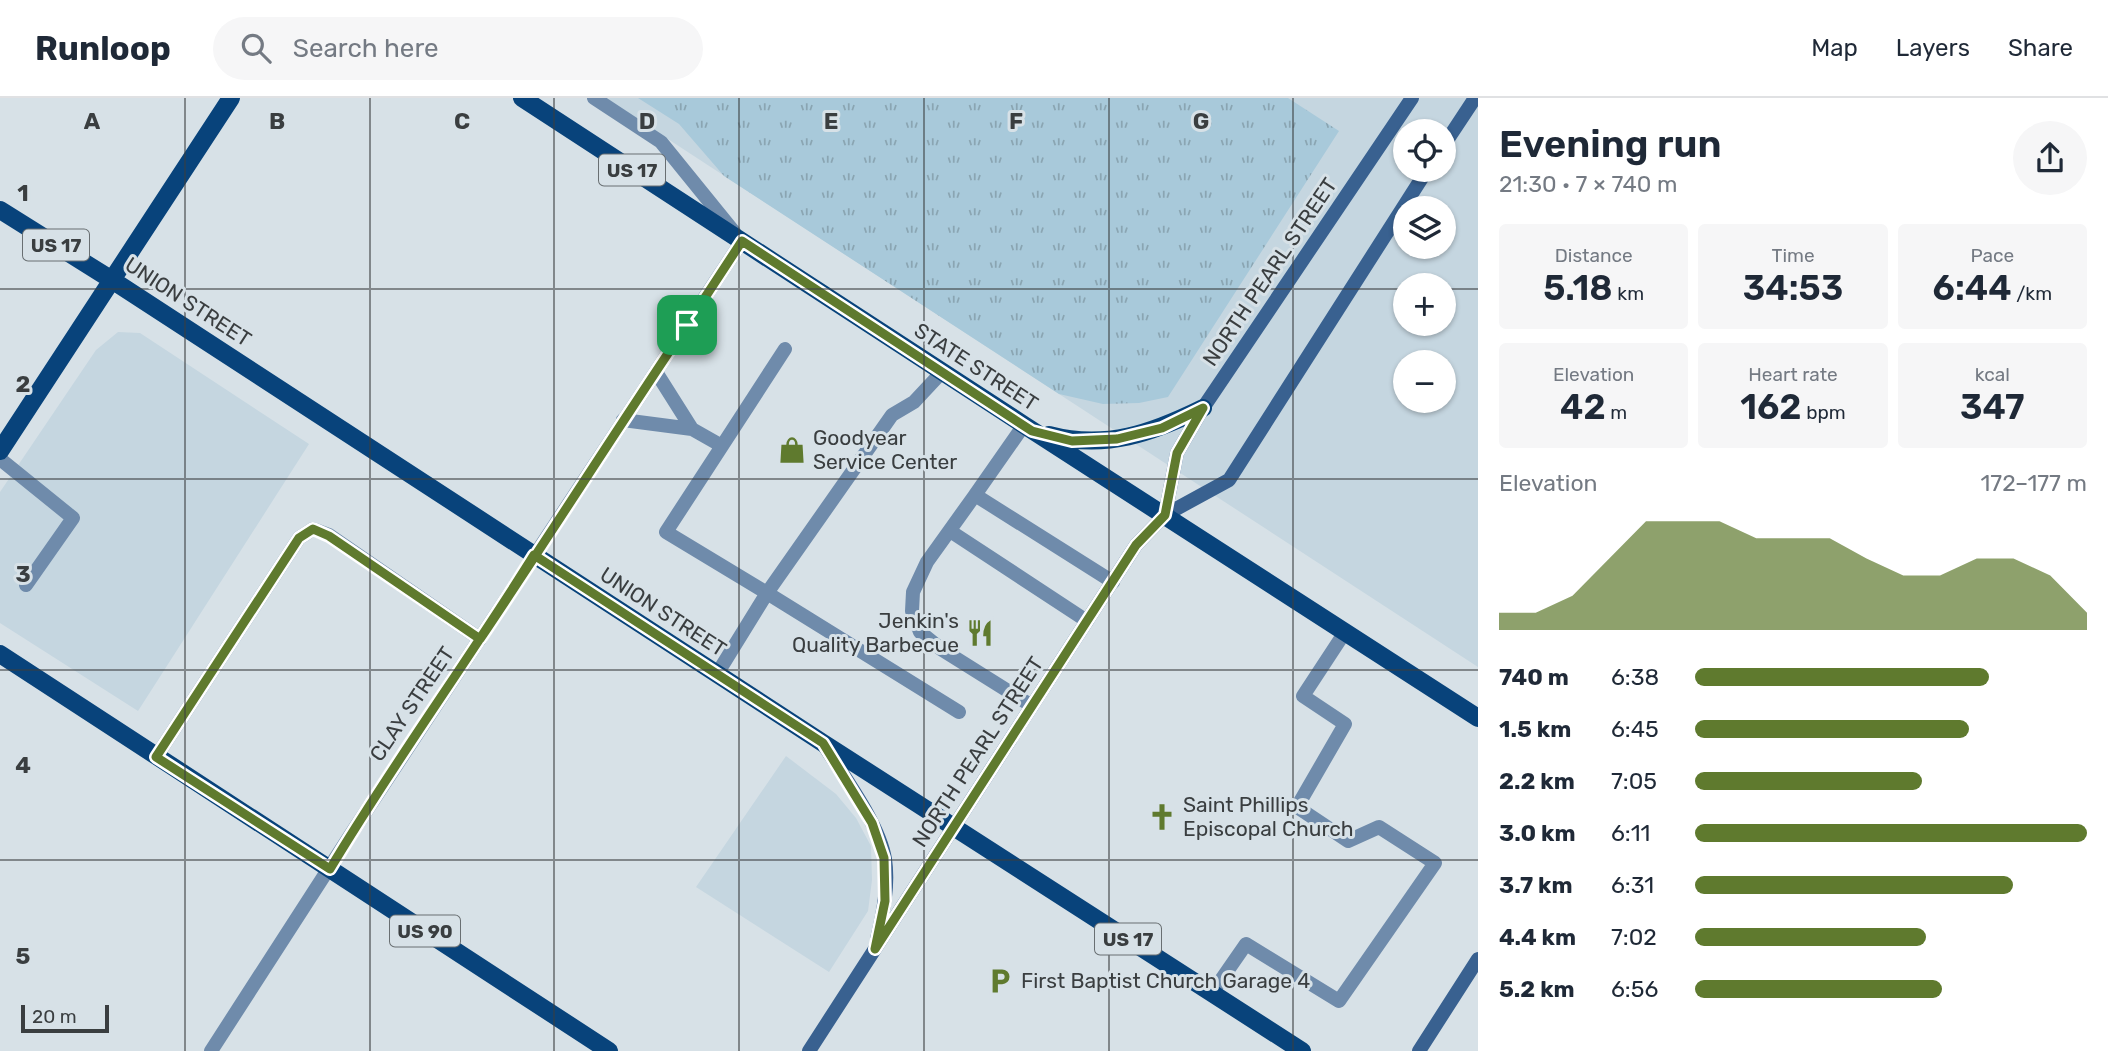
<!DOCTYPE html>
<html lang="en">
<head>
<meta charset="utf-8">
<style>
	body { margin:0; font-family:Rubik,sans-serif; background:#f6f6f7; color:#1f2937; height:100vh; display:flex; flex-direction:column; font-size:26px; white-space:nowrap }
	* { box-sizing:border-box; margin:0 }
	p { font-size:23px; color:#747a83 }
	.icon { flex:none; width:38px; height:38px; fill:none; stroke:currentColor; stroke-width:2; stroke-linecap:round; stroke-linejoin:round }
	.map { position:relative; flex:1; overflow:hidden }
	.details { display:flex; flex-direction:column; background:#fff; width:630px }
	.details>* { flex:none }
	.fabs { position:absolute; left:1393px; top:21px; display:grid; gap:14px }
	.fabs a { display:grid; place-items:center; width:63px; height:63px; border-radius:50%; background:#fff; box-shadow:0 2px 5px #0004; font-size:35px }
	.scale { position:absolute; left:21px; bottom:18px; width:88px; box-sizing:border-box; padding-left:7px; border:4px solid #3a3e40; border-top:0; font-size:19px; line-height:24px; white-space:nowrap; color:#3a3e40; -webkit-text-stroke:5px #d7e1e7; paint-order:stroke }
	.pin { position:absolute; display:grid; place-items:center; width:60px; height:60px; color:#fff; margin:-30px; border-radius:14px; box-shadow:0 4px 10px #0006 }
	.round { display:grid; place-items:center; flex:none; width:74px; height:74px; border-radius:37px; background:#f6f6f7 }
	.overview { display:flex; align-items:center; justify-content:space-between; height:119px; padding:0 21px }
	h1 { font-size:38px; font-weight:600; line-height:52px }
	.stats { display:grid; grid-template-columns:repeat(3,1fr); gap:10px; height:119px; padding:7px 21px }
	.stats div { display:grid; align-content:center; border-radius:7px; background:#f6f6f7; text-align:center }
	.stats b { font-size:35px; font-weight:600 }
	.stats small { font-size:19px; font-weight:400 }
	.stats p { font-size:19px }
	.chart { height:196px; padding:14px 21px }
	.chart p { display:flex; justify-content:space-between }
	.chart svg { width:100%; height:126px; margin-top:7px; fill:#5f7a2e; opacity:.7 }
	ul { padding:0 21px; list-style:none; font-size:23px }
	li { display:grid; grid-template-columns:112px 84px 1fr; align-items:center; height:52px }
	li i { height:18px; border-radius:9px; background:#5f7a2e }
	header { display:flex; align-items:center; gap:42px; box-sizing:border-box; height:98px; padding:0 35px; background:#fff; border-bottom:2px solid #e0e1e3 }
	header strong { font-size:33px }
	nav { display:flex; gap:38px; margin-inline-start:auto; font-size:24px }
	.search { width:490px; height:63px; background:#f6f6f7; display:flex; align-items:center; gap:18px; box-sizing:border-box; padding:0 24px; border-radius:38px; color:#747a83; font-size:26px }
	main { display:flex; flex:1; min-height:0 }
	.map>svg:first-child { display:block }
	.built { fill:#c5d6e0; fill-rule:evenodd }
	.grass { fill:url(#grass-tufts) }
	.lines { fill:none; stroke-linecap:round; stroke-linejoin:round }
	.lane { stroke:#6f8bab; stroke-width:14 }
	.street { stroke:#6f8bab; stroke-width:14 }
	.secondary { stroke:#396190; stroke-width:14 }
	.primary { stroke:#08437b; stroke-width:18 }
	.route-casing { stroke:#fff; stroke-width:14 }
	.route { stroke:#5f7a2e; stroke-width:9 }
	.grid { fill:none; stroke:#3a3e40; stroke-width:2; stroke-opacity:0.55 }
	.labels { text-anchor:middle; stroke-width:6; stroke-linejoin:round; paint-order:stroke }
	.shield { fill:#d7e1e7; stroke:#696f72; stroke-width:2 }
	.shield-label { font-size:19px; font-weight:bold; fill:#3a3e40 }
	.street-label { font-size:21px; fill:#3a3e40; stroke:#d7e1e7 }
	.poi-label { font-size:21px; fill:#3a3e40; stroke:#d7e1e7; text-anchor:start }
	.grid-label { font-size:23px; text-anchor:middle; font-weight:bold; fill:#3a3e40; stroke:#d7e1e7; stroke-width:6; stroke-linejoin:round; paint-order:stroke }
</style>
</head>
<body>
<header>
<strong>Runloop</strong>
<div class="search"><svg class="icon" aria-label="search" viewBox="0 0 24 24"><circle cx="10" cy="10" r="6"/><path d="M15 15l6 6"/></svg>Search here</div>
<nav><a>Map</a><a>Layers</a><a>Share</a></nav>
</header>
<main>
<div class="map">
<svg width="1478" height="953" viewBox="0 0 1478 953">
	<defs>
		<pattern id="grass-tufts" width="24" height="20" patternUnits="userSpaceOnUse" patternTransform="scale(1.75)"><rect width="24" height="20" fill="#a8c9da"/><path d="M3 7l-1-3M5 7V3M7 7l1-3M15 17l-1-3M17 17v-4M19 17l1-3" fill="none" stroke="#8aa5b2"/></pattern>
	</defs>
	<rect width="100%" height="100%" fill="#d7e1e7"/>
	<path class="built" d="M605,0H1478V569L1059,296ZM1405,33H1444V72H1405ZM1405,110H1444V149H1405ZM1405,187H1444V226H1405ZM1405,264H1444V303H1405Z
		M118,234L140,235L309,346L138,613L0,525V394L96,252Z
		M786,658L836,696L856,720L871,748L872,782L868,813L829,874L696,789Z"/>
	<path class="grass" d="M638,0H1288L1339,33L1168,299L1139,305L1103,306L1059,296L724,78L679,26Z"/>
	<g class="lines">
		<path class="lane" d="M594,0L661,44L734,134
			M656,274L692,331
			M942,274L914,304L892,317L767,495L959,614
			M623,322L692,331L722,348L785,251
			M0,361L73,420L26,487
			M975,397L1024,327
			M950,433L1087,523
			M717,576L767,495L666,434L722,348
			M1032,608L941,551L920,534L912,513L913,494L927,464L975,397L1113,484
			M156,659L299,440L313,431L329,437L480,541
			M1212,895L1246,846L1339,903L1435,765L1379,729L1348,743L1297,709L1345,626L1303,598L1345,534"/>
		<path class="street" d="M211,953L353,733L742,143"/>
		<path class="secondary" d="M1444,47L1475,0
			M1165,417L1177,355L1203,310L1412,0
			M824,647C843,678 879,725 885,761C889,788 883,815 877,841
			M809,953L1136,447L1165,417L1229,382L1427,72
			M1419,953L1478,861"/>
		<path class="primary" d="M522,0L1024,327L1478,620
			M0,112L112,182L823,645L1302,953
			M1049,337C1106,352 1152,335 1203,310
			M0,353L231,0
			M0,556L609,953"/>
	</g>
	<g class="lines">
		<defs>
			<path id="route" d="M687,227C617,331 550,437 480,541L329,438L313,431L299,440L156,659L330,771C394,664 468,563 534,457L823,645L872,725L884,760L885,803L875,851L1136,447L1165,417L1177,355L1203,310L1162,330L1117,341L1072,343L1032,333L742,143L687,227"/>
		</defs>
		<use href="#route" class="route-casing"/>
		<use href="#route" class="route"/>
	</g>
	<path class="grid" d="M185,0V953M370,0V953M554,0V953M739,0V953M924,0V953M1109,0V953M1293,0V953M0,191H1405M1444,191H1478M0,381H1478M0,572H1478M0,762H1478"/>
	<defs>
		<symbol id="shop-bare" viewBox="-9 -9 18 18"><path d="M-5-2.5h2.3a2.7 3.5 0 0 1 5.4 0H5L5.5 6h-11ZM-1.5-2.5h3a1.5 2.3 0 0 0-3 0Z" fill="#5f7a2e" stroke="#d7e1e7" stroke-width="2.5" paint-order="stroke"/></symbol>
		<symbol id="restaurant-bare" viewBox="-9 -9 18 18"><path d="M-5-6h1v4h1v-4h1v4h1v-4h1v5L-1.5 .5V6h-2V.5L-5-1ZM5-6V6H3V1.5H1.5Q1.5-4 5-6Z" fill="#5f7a2e" stroke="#d7e1e7" stroke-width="2.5" paint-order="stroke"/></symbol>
		<symbol id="church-bare" viewBox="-9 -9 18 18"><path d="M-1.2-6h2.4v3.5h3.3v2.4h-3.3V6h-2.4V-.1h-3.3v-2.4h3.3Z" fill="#5f7a2e" stroke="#d7e1e7" stroke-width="2.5" paint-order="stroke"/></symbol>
		<symbol id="parking-bare" viewBox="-9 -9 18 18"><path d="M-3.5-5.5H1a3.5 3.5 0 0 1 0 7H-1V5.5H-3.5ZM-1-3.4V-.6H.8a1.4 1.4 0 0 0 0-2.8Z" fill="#5f7a2e" stroke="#d7e1e7" stroke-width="2.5" paint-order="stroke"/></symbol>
	</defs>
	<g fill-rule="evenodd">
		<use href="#shop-bare" x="773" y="333" width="38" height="38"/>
		<use href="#restaurant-bare" x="961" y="516" width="38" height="38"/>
		<use href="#church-bare" x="1143" y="700" width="38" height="38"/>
		<use href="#parking-bare" x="981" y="864" width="38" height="38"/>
	</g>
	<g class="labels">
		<g class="shield">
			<rect x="599" y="56.5" width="66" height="31" rx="5"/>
			<rect x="23" y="131.5" width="66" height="31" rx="5"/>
			<rect x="390" y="817.5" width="70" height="31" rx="5"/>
			<rect x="1095" y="825.5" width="66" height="31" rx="5"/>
		</g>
		<g class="shield-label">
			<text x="632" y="79">US 17</text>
			<text x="56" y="154">US 17</text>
			<text x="425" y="840">US 90</text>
			<text x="1128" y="848">US 17</text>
		</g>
		<g class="street-label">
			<text transform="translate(1270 174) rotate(-56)" y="7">NORTH PEARL STREET</text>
			<text transform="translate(188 204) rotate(33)" y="7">UNION STREET</text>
			<text transform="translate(976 269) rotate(33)" y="7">STATE STREET</text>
			<text transform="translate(663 514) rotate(33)" y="7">UNION STREET</text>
			<text transform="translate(412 606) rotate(-56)" y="7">CLAY STREET</text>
			<text transform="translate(978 654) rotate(-57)" y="7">NORTH PEARL STREET</text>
		</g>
		<g class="poi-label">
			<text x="813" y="347">Goodyear<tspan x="813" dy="24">Service Center</tspan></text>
			<text x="959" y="530" text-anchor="end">Jenkin's<tspan x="959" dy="24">Quality Barbecue</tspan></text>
			<text x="1183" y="714">Saint Phillips<tspan x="1183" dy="24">Episcopal Church</tspan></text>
			<text x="1021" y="890">First Baptist Church Garage 4</text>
		</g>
	</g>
	<g class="grid-label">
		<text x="92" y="31">A</text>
		<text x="277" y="31">B</text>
		<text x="462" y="31">C</text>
		<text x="647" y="31">D</text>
		<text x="831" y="31">E</text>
		<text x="1016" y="31">F</text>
		<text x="1201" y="31">G</text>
		<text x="23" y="103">1</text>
		<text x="23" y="294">2</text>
		<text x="23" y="484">3</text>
		<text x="23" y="675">4</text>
		<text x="23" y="866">5</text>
	</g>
</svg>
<div class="fabs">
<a><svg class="icon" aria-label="locate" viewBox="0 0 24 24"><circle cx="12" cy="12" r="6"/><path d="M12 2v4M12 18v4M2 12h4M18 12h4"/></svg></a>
<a><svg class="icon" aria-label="layers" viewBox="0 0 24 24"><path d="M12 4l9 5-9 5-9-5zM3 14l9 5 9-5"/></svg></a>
<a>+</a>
<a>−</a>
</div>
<div class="scale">20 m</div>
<div class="pin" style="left:687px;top:227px;background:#1e9e55"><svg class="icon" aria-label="arrive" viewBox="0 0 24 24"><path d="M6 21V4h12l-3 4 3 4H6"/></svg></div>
</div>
<section class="details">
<div class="overview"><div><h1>Evening run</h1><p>21:30 · 7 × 740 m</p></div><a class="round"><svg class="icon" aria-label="share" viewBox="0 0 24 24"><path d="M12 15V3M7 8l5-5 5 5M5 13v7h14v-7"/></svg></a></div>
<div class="stats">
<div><p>Distance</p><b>5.18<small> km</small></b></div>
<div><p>Time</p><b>34:53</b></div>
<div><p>Pace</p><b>6:44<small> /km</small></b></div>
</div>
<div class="stats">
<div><p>Elevation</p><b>42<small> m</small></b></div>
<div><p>Heart rate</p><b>162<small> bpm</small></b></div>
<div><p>kcal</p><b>347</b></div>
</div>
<div class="chart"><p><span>Elevation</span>172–177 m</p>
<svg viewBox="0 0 160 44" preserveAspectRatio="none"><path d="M0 44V38L10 38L20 32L30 19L40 6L50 6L60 6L70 12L80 12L90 12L100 19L110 25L120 25L130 19L140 19L150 25L160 38V44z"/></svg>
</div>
<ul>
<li><b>740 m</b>6:38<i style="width:75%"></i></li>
<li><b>1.5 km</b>6:45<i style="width:70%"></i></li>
<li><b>2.2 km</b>7:05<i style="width:58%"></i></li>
<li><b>3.0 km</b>6:11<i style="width:100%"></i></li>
<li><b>3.7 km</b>6:31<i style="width:81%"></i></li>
<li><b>4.4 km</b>7:02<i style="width:59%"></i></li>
<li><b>5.2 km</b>6:56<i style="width:63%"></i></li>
</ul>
</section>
</main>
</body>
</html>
